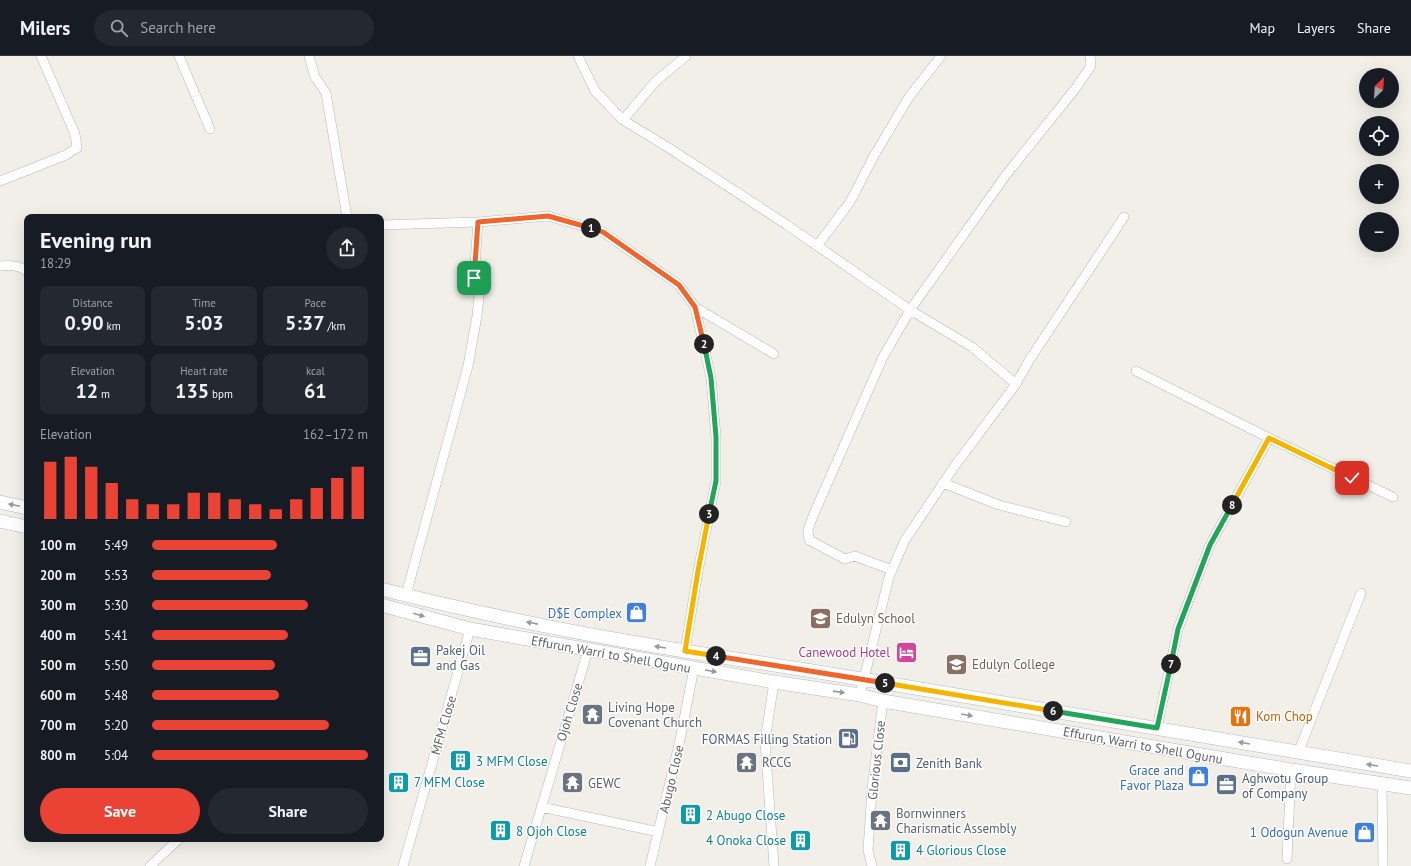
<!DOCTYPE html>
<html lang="en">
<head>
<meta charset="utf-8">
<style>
	body { margin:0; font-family:"PT Sans",sans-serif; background:#242831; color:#f1f3f6; height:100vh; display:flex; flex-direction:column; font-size:15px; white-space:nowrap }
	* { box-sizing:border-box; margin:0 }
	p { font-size:13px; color:#9ea1a6 }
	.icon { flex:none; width:22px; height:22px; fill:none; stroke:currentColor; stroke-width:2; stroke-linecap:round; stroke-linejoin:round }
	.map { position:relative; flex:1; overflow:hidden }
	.sheet { position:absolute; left:24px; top:158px; width:360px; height:628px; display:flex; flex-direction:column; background:#171b24; border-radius:8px; box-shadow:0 4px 16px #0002 }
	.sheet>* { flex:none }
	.needle { width:26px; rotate:25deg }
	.fabs { position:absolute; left:1359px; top:12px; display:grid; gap:8px }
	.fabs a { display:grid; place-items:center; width:40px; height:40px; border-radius:50%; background:#171b24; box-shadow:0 4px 16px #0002; font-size:20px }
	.pin { position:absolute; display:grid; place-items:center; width:34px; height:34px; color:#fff; margin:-17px; border-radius:8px; box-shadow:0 2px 6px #0006 }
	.km { position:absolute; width:20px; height:20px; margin:-10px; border-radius:50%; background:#222; color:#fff; font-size:11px; line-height:20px; text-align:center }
	.round { display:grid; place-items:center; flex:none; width:42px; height:42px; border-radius:21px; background:#242831 }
	.head { display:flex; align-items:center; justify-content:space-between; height:68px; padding:0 16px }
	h1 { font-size:22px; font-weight:600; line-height:30px }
	.figures { display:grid; grid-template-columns:repeat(3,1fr); gap:6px; height:68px; padding:4px 16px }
	.figures div { display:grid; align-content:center; border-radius:8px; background:#242831; text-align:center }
	.figures b { font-size:20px; font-weight:600 }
	.figures small { font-size:11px; font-weight:400 }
	.figures p { font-size:11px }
	.chart { height:112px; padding:8px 16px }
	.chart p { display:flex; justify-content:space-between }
	.chart svg { width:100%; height:72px; margin-top:4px; stroke:#ea4335; stroke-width:6 }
	.button { display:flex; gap:8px; margin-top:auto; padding:8px 16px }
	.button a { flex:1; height:46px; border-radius:24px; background:#ea4335; color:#fff; font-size:16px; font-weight:600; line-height:46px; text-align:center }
	.button a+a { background:#242831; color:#f1f3f6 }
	ul { padding:0 16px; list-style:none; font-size:13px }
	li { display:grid; grid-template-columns:64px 48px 1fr; align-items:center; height:30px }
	li i { height:10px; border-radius:5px; background:#ea4335 }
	header { display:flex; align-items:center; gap:24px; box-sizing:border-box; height:56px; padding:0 20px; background:#171b24; border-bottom:1px solid #363941 }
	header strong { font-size:19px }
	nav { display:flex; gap:22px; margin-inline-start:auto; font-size:14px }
	.search { width:280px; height:36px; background:#242831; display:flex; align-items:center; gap:10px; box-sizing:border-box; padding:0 14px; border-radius:22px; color:#9ea1a6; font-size:15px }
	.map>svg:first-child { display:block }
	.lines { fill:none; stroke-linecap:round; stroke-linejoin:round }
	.minor-casing { stroke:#b5b8bc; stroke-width:10 }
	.secondary-casing { stroke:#b6babf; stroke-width:14 }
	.minor { stroke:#fff; stroke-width:9 }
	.secondary { stroke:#fff; stroke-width:13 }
	.oneway { fill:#979a9d }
	.split-1-casing { stroke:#fff; stroke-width:8 }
	.split-2-casing { stroke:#fff; stroke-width:8 }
	.split-3-casing { stroke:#fff; stroke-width:8 }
	.split-4-casing { stroke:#fff; stroke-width:8 }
	.split-5-casing { stroke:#fff; stroke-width:8 }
	.split-6-casing { stroke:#fff; stroke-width:8 }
	.split-7-casing { stroke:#fff; stroke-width:8 }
	.split-8-casing { stroke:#fff; stroke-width:8 }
	.split-9-casing { stroke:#fff; stroke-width:8 }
	.split-1 { stroke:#f0652b; stroke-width:5 }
	.split-2 { stroke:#f0652b; stroke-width:5 }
	.split-3 { stroke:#22a559; stroke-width:5 }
	.split-4 { stroke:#f5b400; stroke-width:5 }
	.split-5 { stroke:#f0652b; stroke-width:5 }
	.split-6 { stroke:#f5b400; stroke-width:5 }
	.split-7 { stroke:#22a559; stroke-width:5 }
	.split-8 { stroke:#22a559; stroke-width:5 }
	.split-9 { stroke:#f5b400; stroke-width:5 }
	.labels { text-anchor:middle; stroke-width:3; stroke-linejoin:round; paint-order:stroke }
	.shop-label { font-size:13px; fill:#366cbe; stroke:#fff; text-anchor:end }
	.education-label { font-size:13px; fill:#785e54; stroke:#fff; text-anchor:start }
	.service-label { font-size:13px; fill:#4e5e75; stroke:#fff; text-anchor:start }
	.hotel-label { font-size:13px; fill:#b23c85; stroke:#fff; text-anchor:end }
	.street-label { font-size:13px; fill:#5f6368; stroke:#fff }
	.worship-label { font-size:13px; fill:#5b616d; stroke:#fff; text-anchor:start }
	.food-label { font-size:13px; fill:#c56008; stroke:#fff; text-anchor:start }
	.culture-label { font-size:13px; fill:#0d838f; stroke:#fff; text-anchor:start }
</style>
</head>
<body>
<header>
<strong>Milers</strong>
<div class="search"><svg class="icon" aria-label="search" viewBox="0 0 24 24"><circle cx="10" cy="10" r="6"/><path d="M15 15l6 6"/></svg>Search here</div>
<nav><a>Map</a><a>Layers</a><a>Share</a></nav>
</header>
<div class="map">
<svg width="1411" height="810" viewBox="0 0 1411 810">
	<rect width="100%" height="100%" fill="#f1efe8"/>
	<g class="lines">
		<defs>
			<path id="minor" d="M179,0L210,73
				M309,0L315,21L326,37L347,161
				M578,0L595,35L623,64L669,92L787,169L910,254L972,291L1016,328
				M623,64L655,26L686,0
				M0,125L66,99L77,92L75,78L41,0
				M381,169L478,166L548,160L603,176L679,229L695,251L711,322L716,381V425L698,515L685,595
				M817,190L850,146L875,98L909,41L941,0
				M0,210C10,209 18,209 27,215
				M695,251L774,298
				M1136,315L1269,382L1393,441
				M943,427L999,449L1066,466
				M892,514L855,500L845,503L809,484L808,474L813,460L883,301L910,254L1006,119L1075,33L1091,10L1090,0
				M406,539L468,310L477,260L480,232L474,222L478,166
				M774,626L765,685L774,810
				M860,639L889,521L905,484L954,411L1016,328L1030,303L1124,161
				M1157,672L1178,573L1210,489L1269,382
				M1298,697L1361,537
				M1382,727L1383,810
				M541,751L659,776
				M1287,803L1291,714
				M150,810L179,783
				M403,810L470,573
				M524,810L588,594
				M650,810L680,684L694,612
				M872,810L868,794L872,733L883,645"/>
			<path id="secondary" d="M0,446L27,452
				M0,465L27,471
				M381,533C468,555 555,573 643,588C718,601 792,611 867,624C1048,654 1229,685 1411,715
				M381,549L470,573L774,626L860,639L883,645L1291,714L1411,732"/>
		</defs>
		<use href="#minor" class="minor-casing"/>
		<use href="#secondary" class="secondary-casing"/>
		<use href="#minor" class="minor"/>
		<use href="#secondary" class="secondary"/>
	</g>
	<defs><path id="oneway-solid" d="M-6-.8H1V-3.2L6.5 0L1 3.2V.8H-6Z"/></defs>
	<g class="oneway">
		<use href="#oneway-solid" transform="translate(14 449) rotate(-168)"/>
		<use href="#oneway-solid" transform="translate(419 559) rotate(16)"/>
		<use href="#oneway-solid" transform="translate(532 567) rotate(-169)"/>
		<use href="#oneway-solid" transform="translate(660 591) rotate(-171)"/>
		<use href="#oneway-solid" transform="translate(711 615) rotate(10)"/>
		<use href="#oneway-solid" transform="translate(839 636) rotate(8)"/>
		<use href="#oneway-solid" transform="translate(967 659) rotate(10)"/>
		<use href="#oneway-solid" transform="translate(1244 687) rotate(-170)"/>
		<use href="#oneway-solid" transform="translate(1372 709) rotate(-171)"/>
	</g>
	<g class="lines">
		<defs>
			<path id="split-1" d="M474,222L478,166L548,160L591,172"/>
			<path id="split-2" d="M591,172L603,176L679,229L695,251L704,288"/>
			<path id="split-3" d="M704,288L711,322L716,381V425L709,458"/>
			<path id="split-4" d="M709,458L698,515L685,595L716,600"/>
			<path id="split-5" d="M716,600L885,627"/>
			<path id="split-6" d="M885,627L1053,655"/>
			<path id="split-7" d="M1053,655L1157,672L1171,608"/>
			<path id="split-8" d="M1171,608L1178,573L1210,489L1232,449"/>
			<path id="split-9" d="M1232,449L1269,382L1352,422"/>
		</defs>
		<use href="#split-1" class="split-1-casing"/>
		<use href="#split-2" class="split-2-casing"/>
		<use href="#split-3" class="split-3-casing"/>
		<use href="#split-4" class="split-4-casing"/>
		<use href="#split-5" class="split-5-casing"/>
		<use href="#split-6" class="split-6-casing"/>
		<use href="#split-7" class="split-7-casing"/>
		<use href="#split-8" class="split-8-casing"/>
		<use href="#split-9" class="split-9-casing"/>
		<use href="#split-1" class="split-1"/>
		<use href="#split-2" class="split-2"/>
		<use href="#split-3" class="split-3"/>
		<use href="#split-4" class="split-4"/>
		<use href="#split-5" class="split-5"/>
		<use href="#split-6" class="split-6"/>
		<use href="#split-7" class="split-7"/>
		<use href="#split-8" class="split-8"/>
		<use href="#split-9" class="split-9"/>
	</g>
	<defs>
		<symbol id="shop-square" viewBox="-11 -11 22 22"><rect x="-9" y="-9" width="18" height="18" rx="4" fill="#3f7fe0" stroke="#fff"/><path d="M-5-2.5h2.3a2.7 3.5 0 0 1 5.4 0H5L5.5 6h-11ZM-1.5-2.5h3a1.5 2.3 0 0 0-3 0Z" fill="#fff"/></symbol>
		<symbol id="school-square" viewBox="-11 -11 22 22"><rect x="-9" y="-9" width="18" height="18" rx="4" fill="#8d6e63" stroke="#fff"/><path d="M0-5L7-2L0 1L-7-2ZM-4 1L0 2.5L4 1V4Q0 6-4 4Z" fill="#fff"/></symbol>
		<symbol id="hotel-square" viewBox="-11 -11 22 22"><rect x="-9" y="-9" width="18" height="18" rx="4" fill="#d1479c" stroke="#fff"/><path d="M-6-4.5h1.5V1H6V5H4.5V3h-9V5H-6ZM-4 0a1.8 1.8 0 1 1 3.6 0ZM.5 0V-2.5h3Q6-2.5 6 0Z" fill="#fff"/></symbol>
		<symbol id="office-square" viewBox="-11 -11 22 22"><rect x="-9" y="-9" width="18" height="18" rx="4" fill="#5c6f8a" stroke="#fff"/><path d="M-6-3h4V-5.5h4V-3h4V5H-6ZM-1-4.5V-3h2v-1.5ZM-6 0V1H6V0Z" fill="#fff"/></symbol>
		<symbol id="university-square" viewBox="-11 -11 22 22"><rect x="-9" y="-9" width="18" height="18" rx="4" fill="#8d6e63" stroke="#fff"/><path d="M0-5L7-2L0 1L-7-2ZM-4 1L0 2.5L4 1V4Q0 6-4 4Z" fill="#fff"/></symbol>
		<symbol id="temple-square" viewBox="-11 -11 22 22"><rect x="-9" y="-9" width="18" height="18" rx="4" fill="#6b7280" stroke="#fff"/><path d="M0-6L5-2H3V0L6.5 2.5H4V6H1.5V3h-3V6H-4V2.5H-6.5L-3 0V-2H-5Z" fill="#fff"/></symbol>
		<symbol id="restaurant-square" viewBox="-11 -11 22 22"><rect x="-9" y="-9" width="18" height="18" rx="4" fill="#e8710a" stroke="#fff"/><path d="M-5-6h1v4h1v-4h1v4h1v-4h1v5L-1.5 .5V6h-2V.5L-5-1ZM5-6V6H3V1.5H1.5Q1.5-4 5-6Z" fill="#fff"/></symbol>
		<symbol id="fuel-square" viewBox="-11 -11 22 22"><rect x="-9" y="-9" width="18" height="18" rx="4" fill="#5c6f8a" stroke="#fff"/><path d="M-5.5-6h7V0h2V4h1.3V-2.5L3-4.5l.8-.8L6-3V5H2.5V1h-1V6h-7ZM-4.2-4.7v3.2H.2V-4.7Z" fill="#fff"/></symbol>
		<symbol id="building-square" viewBox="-11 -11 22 22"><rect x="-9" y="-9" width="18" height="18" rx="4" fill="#0f9aa8" stroke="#fff"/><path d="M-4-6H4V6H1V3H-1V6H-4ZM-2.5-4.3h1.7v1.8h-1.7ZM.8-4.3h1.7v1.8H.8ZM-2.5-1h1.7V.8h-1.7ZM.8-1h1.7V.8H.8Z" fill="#fff"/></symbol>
		<symbol id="bank-square" viewBox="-11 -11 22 22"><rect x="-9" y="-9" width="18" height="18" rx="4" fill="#5c6f8a" stroke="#fff"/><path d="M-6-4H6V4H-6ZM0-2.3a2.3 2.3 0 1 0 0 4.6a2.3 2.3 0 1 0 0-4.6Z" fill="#fff"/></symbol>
	</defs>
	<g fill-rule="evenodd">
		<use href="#shop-square" x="624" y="544" width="25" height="25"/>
		<use href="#school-square" x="808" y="550" width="25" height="25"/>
		<use href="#hotel-square" x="894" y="584" width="25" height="25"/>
		<use href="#office-square" x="408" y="588" width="25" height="25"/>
		<use href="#university-square" x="944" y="596" width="25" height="25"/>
		<use href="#temple-square" x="580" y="646" width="25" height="25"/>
		<use href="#restaurant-square" x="1228" y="648" width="25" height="25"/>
		<use href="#fuel-square" x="836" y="670" width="25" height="25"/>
		<use href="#building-square" x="448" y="692" width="25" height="25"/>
		<use href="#temple-square" x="734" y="694" width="25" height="25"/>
		<use href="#bank-square" x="888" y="694" width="25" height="25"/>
		<use href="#shop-square" x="1186" y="708" width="25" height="25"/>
		<use href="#building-square" x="386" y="714" width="25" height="25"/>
		<use href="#temple-square" x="560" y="714" width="25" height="25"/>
		<use href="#office-square" x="1214" y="716" width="25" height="25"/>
		<use href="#building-square" x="678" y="746" width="25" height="25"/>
		<use href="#temple-square" x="868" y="752" width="25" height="25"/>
		<use href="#building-square" x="488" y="762" width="25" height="25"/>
		<use href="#shop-square" x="1352" y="764" width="25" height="25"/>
		<use href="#building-square" x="788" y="772" width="25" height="25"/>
		<use href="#building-square" x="888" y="782" width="25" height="25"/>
	</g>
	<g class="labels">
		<g class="shop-label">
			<text x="622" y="562">D$E Complex</text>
			<text x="1184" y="719">Grace and<tspan x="1184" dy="15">Favor Plaza</tspan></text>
			<text x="1348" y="781">1 Odogun Avenue</text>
		</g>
		<g class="education-label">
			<text x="836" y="567">Edulyn School</text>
			<text x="972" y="613">Edulyn College</text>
		</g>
		<g class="service-label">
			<text x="436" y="599">Pakej Oil<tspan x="436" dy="15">and Gas</tspan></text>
			<text x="832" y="688" text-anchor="end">FORMAS Filling Station</text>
			<text x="916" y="712">Zenith Bank</text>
			<text x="1242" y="727">Aghwotu Group<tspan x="1242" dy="15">of Company</tspan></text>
		</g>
		<g class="hotel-label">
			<text x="890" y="601">Canewood Hotel</text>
		</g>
		<g class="street-label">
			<text transform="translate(611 598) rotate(10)" y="5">Effurun, Warri to Shell Ogunu</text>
			<text transform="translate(569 656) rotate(-73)" y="5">Ojoh Close</text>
			<text transform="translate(443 669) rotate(-74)" y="5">MFM Close</text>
			<text transform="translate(1143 689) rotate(10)" y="5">Effurun, Warri to Shell Ogunu</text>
			<text transform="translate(876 704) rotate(-84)" y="5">Glorious Close</text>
			<text transform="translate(671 723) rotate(-77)" y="5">Abugo Close</text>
		</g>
		<g class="worship-label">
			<text x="608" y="656">Living Hope<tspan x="608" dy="15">Covenant Church</tspan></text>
			<text x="762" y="711">RCCG</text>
			<text x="588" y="732">GEWC</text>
			<text x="896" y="762">Bornwinners<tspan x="896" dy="15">Charismatic Assembly</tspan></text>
		</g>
		<g class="food-label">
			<text x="1256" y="665">Kom Chop</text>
		</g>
		<g class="culture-label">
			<text x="476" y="710">3 MFM Close</text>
			<text x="414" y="731">7 MFM Close</text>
			<text x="706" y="764">2 Abugo Close</text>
			<text x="516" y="780">8 Ojoh Close</text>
			<text x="786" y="789" text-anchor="end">4 Onoka Close</text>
			<text x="916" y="799">4 Glorious Close</text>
		</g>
	</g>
</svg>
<div class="fabs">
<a><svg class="needle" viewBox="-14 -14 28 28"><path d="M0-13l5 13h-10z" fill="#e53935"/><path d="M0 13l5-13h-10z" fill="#9ea1a6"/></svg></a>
<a><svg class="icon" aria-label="locate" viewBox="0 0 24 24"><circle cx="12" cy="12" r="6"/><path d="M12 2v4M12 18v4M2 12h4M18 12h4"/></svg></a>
<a>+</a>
<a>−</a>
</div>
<div class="pin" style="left:474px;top:222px;background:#1e9e55"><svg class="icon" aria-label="arrive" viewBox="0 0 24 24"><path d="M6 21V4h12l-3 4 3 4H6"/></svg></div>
<div class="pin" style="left:1352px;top:422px;background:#d93025"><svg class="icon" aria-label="check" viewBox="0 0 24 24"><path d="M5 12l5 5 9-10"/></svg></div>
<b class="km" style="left:591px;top:172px">1</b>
<b class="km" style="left:704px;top:288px">2</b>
<b class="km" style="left:709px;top:458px">3</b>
<b class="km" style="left:716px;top:600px">4</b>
<b class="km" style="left:885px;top:627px">5</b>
<b class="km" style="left:1053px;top:655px">6</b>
<b class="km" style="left:1171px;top:608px">7</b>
<b class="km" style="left:1232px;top:449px">8</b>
<section class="sheet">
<div class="head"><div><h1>Evening run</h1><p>18:29</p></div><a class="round"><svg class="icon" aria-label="share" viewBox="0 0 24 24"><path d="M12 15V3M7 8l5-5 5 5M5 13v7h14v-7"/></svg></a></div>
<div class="figures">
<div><p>Distance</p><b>0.90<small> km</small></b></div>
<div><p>Time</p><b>5:03</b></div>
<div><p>Pace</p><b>5:37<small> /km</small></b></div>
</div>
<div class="figures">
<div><p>Elevation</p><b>12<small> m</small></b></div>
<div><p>Heart rate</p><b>135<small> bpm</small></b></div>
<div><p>kcal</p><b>61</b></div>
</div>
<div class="chart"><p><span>Elevation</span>162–172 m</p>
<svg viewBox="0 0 160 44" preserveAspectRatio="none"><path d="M5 44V9M15 44V6M25 44V12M35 44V22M45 44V32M55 44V35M65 44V35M75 44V28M85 44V28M95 44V32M105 44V35M115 44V38M125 44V32M135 44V25M145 44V19M155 44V12"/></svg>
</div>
<ul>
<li><b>100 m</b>5:49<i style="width:58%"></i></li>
<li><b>200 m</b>5:53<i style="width:55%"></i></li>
<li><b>300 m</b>5:30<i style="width:72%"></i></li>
<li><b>400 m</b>5:41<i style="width:63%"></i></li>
<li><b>500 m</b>5:50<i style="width:57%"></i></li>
<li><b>600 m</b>5:48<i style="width:59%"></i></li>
<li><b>700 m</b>5:20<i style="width:82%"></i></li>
<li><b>800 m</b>5:04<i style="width:100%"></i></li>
</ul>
<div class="button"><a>Save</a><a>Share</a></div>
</section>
</div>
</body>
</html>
